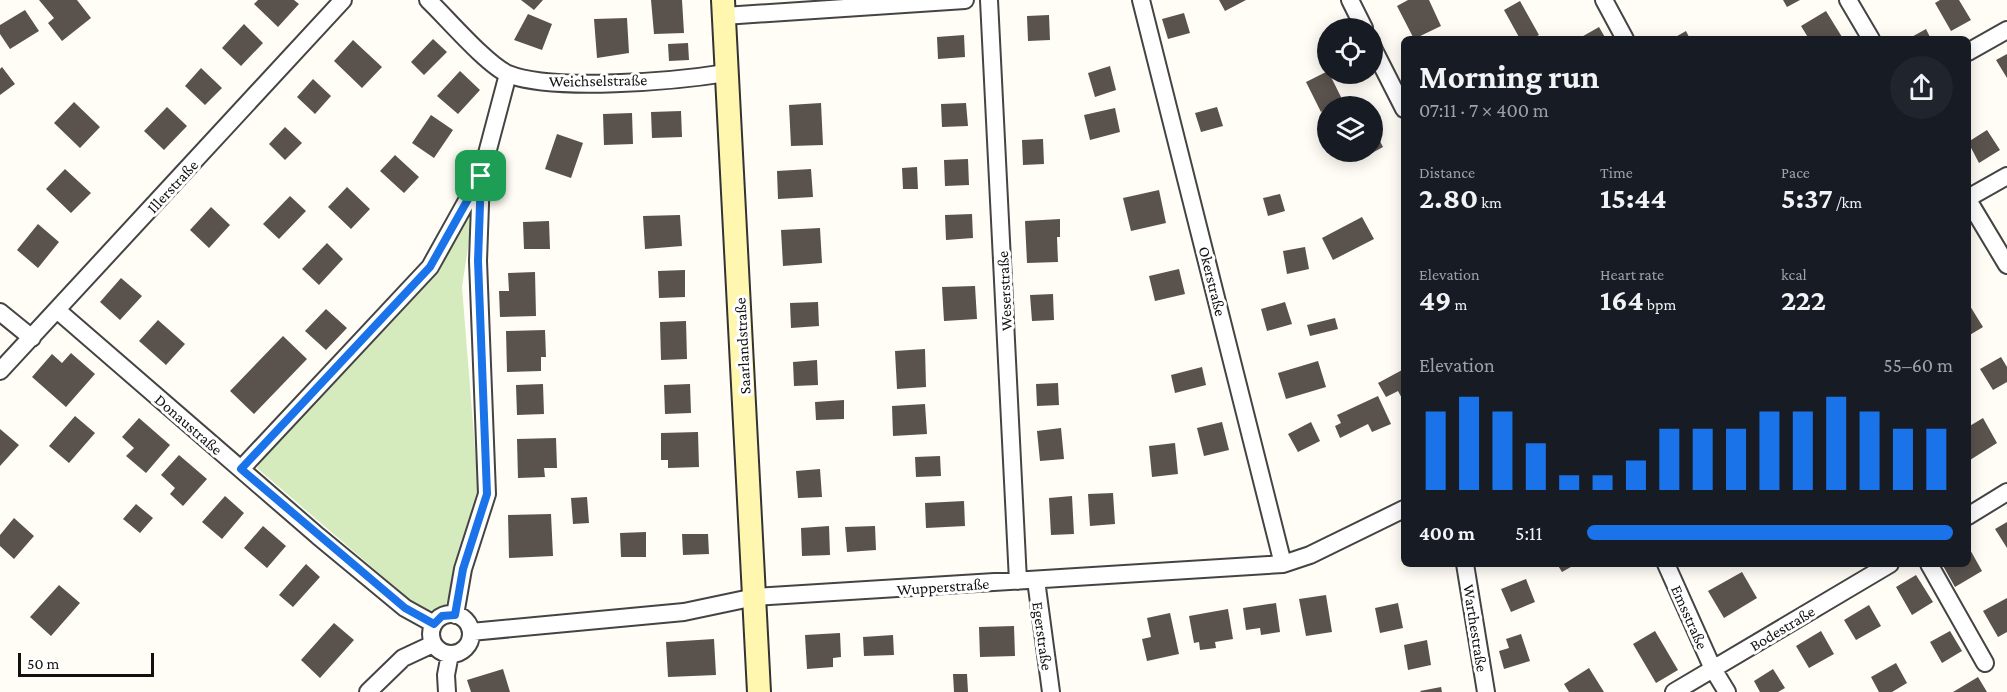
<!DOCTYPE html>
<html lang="en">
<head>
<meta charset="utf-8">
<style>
	body { margin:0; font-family:"Crimson Pro",serif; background:#20242c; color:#f1f3f6; height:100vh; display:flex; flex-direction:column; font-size:22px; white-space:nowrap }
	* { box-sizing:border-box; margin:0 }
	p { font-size:20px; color:#9ea1a6 }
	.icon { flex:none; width:33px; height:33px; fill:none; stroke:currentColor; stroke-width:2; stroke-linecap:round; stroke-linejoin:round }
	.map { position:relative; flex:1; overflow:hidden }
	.side { position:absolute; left:1401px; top:36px; width:570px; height:531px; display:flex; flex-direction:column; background:#171b24; border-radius:9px; box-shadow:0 3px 15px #0003 }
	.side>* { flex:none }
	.fabs { position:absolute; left:1317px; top:18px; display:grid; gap:12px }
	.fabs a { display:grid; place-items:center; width:66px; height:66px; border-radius:50%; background:#171b24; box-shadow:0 3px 15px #0003; font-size:30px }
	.scale { position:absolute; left:18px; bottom:15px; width:136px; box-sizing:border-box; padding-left:6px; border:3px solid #111; border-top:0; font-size:16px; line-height:21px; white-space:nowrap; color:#111; -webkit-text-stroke:4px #fff; paint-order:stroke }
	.pin { position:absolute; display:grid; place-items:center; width:51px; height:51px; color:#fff; margin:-26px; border-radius:12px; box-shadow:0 3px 9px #0006 }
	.round { display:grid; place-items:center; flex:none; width:63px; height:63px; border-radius:32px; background:#20242c }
	.summary { display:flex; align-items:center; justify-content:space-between; height:102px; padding:0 18px }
	h1 { font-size:33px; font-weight:700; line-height:45px }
	.stats { display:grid; grid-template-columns:repeat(3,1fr); gap:9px; height:102px; padding:6px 18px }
	.stats div { display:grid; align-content:center }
	.stats b { font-size:30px; font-weight:700 }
	.stats small { font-size:16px; font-weight:400 }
	.stats p { font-size:16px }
	.chart { height:168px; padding:12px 18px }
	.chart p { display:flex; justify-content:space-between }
	.chart svg { width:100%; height:108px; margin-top:6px; stroke:#1a73e8; stroke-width:6 }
	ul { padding:0 18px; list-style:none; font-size:20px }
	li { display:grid; grid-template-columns:96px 72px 1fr; align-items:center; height:45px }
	li i { height:15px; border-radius:8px; background:#1a73e8 }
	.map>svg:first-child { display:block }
	.green { fill:#d5ebbd }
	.building { fill:#5a524d }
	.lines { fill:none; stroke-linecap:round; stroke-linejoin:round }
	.street-casing { stroke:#444; stroke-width:20 }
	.secondary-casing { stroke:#333; stroke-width:26 }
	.street { stroke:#fff; stroke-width:16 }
	.secondary { stroke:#fff6b0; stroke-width:22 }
	.route-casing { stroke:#fff; stroke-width:12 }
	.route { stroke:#1a73e8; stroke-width:8 }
	.labels { text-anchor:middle; stroke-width:6; stroke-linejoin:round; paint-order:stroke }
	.street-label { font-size:16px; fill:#111; stroke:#fff }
</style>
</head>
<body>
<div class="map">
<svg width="2007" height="692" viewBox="0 0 2007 692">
	<rect width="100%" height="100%" fill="#fffdf5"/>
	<path class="green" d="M474,208L462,287L479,499L465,551L443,612L431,618L257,468L264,454L391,315L436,274Z"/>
	<path class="building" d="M39,0H77L91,18L62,41L48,23L54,18Z
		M258,0H294L299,4L278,27L254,4Z
		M521,0H543L534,10Z
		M651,0H682L684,33L654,34Z
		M1219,0H1246L1225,11Z
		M1408,0H1429L1441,26L1414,39L1397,6Z
		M1783,0H1800L1787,7Z
		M1940,0H1959L1971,20L1951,31L1935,3Z
		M1520,1L1539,35L1531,39H1520L1504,10Z
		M25,10L39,31L10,49L0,34V25Z
		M1826,11L1842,37L1809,39L1801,26Z
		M1184,13L1190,33L1168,39L1162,19Z
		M528,14L552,24L542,50L514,40Z
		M1049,15L1050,40L1028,41L1027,16Z
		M627,18L629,53L597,58L594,19Z
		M244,24L263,43L241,66L222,48Z
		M1599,27L1606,39H1578Z
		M1926,29L1931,39H1908Z
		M1686,31L1690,39H1672Z
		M964,35L965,57L938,59L937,37Z
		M433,39L447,52L424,75L411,62Z
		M353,40L382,67L362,88L334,61Z
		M688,43L689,60L669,61L668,44Z
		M2007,54V78L1996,60Z
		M1110,66L1116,90L1095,97L1088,73Z
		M2,67L15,84L0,95V69Z
		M201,68L222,88L205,105L185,86Z
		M460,71L480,90L458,114L437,96Z
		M1328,71L1343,101L1328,106L1321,112L1306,82Z
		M313,79L331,96L315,114L297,97Z
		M74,102L100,127L80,148L54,123Z
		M821,103L823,145L791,146L789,105Z
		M966,103L968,126L942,127L941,104Z
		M167,107L187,126L164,150L144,131Z
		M1217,107L1223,126L1201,132L1195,113Z
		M1115,108L1120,132L1090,140L1084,115Z
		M681,111L682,137L652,138L651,112Z
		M632,113L633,144L604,145L603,114Z
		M431,115L453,130L434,158L412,143Z
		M1372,126L1383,147L1361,159L1357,152H1372Z
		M285,127L302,143L285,160L269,144Z
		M1987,130L2000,150L1979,163L1968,142Z
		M557,134L583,143L571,178L545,169Z
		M1043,139L1044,164L1023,165L1022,140Z
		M395,155L419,177L404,193L380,171Z
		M968,159L969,185L945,186L944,160Z
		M917,167L918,189H903L902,168Z
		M65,169L91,193L71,213L46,189Z
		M811,169L813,197L778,199L777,171Z
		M347,187L370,209L351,229L328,207Z
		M1159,190L1166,223L1131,231L1123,198Z
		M1280,194L1285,211L1268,216L1263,198Z
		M290,196L306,211L279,239L263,224Z
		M211,207L230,225L209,248L190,230Z
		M972,214L973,238L946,240L945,215Z
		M680,215L682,246L645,249L643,216Z
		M1362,217L1374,239L1333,260L1322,238Z
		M1060,219V237H1057L1058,262L1027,263L1025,221Z
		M549,221L550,249H524L523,222Z
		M38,224L59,242L38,268L17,250Z
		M820,228L822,263L783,266L781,230Z
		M327,243L343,259L319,285L302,269Z
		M1305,247L1309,269L1287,274L1283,251Z
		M1179,269L1185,294L1155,301L1149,276Z
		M685,270V297L659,298L658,271Z
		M535,272L536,316L500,317L499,291H509L508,273Z
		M121,278L142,296L120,320L100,302Z
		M975,286L977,319L944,321L942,287Z
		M1053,294L1054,320L1032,321L1030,295Z
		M818,302L819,326L791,328L790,303Z
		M1285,302L1292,324L1267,331L1261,309Z
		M1970,306L1983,327L1968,336V307Z
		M326,309L347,328L326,350L305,331Z
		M1335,318L1338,329L1310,336L1307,325Z
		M158,320L185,344L166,365L139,341Z
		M686,321L687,359L661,360L660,322Z
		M545,330L546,357H541V371L507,372L506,331Z
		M283,336L307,359L254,414L230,391Z
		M925,349L926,387L897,389L895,351Z
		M71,353L95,374L66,407L32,377L52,354L62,363Z
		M2001,357L2007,367V382L1993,390L1980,369Z
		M817,360L818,385L794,386L793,362Z
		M1318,361L1326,387L1286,399L1278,373Z
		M1202,367L1206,385L1175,393L1171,375Z
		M1404,369V402L1398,391L1386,397L1378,383Z
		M1058,383L1059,405L1037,406L1036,384Z
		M543,384L544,414L517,415L516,385Z
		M690,384L691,413L665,414L664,385Z
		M1378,396L1391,424L1372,432L1368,424L1340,438L1335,426L1341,423L1337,415Z
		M844,400V419L816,420L815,402Z
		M925,404L927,434L893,436L892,406Z
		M75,416L95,433L69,463L49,446Z
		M139,418L170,445L146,473L126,456L134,448L122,437Z
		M1983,418L1997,443L1970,460L1968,427Z
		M1222,422L1229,450L1204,456L1197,428Z
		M1311,422L1320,441L1298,452L1288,434Z
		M1061,428L1064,459L1040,461L1037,431Z
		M0,429L19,445L0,466Z
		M698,432L699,467L668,468V460H661V433Z
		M556,438L557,468H544L545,477L518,478L517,439Z
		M1175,443L1178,474L1152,477L1149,446Z
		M179,455L207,479L183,506L170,494L175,488L161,475Z
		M940,456L941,476L916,477L915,457Z
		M820,469L822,497L798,498L796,471Z
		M1113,493L1115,524L1090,526L1088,494Z
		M225,496L244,513L222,539L202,522Z
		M1072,496L1074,534L1051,535L1049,498Z
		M587,497L589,523L573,524L571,498Z
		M964,501L965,526L926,528L925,503Z
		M136,504L153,518L140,533L123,519Z
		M551,514L553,556L509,558L508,515Z
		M14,518L34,536L14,559L0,546V535Z
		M2007,522V548L1995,529Z
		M263,526L286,546L267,568L244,548Z
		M829,526L830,555L802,556L801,528Z
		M875,526L876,550L847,552L845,527Z
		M646,532V557H621L620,533Z
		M682,534H708L709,554L683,555Z
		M1968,546L1982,571L1955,587L1942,564H1968Z
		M306,564L320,577L293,607L279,595Z
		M1557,564H1576L1562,572Z
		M1742,572L1757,598L1724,618L1708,591Z
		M1916,575L1933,602L1912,615L1896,587Z
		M1526,579L1535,602L1511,612L1501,589Z
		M59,585L80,603L51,636L30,617Z
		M1326,595L1332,632L1306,636L1299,599Z
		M2007,598V632L1998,637L1983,611Z
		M1276,603L1280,632L1261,635L1260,628L1246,630L1243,608Z
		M1398,603L1403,628L1380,633L1375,608Z
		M1869,605L1881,626L1856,640L1844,620Z
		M1228,609L1233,639L1215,642L1216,648L1200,650L1199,642L1194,643L1189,616Z
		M1170,613L1179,654L1147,661L1142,639L1151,637L1147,618Z
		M334,623L354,640L320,678L301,660Z
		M1014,626L1015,656L980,657L979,627Z
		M1655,631L1678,670L1656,683L1633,644Z
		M1821,631L1834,654L1809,668L1796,646Z
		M1950,631L1962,651L1942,663L1930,642Z
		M840,633L841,657L833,658V667L807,669L805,635Z
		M1521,634L1530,661L1504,669L1499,651L1509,648L1506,639Z
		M893,635L894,655L864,656L863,637Z
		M714,639L716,675L668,677L666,642Z
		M1427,640L1431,665L1408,670L1404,645Z
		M1896,663L1907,683L1892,692H1879L1871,677Z
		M1589,668L1604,692H1569L1564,684Z
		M503,669L510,692H471L467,680Z
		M1773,669L1785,688L1778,692H1760L1754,681Z
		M953,674H967L968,692H954Z
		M1978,677L1987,692H1953Z
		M1441,687L1442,692H1421L1420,691Z"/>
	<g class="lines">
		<defs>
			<path id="street" d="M428,0C447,18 486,64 508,74C552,92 677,81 726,73
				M989,0L1018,581
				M1141,0L1283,564
				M1350,0L1364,28
				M1604,0L1625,39
				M1848,0L1871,39
				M724,16L965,0
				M1372,46L1404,109
				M1968,52L2007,30
				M1968,198L2007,176
				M1968,200L2007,265
				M57,310L318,536L405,608L434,624
				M0,312L32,338
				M0,371L343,0
				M241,469L430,267L479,179
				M1968,516L2007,492
				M1465,564L1486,692
				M1666,564L1713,669L1727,692
				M1929,564L1985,663
				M1036,580L1051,692
				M431 634a20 20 0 1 1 40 0a20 20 0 1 1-40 0Z
				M455,615L463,569L487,494L478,261L481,176L508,74
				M471,632L684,612L755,597L1283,564L1310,555L1404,509
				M368,692L403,658L433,644
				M447,692L446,675L450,654
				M1674,692L1890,564"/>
			<path id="secondary" d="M723,0L759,692"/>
		</defs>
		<use href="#street" class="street-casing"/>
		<use href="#secondary" class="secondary-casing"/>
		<use href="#street" class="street"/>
		<use href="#secondary" class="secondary"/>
	</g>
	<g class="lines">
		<defs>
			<path id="route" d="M481,176L478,261L487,494L463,569L455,615L442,616L434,624L405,608L241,469L430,267Z"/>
		</defs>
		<use href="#route" class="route-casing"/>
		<use href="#route" class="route"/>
	</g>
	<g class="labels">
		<g class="street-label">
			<text transform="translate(598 80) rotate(-1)" y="6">Weichselstraße</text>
			<text transform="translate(172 186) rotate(-47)" y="6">Illerstraße</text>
			<text transform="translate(1213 281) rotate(76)" y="6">Okerstraße</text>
			<text transform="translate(1004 291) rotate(-93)" y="6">Weserstraße</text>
			<text transform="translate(742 346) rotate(-93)" y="6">Saarlandstraße</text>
			<text transform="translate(189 424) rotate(41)" y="6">Donaustraße</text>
			<text transform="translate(943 586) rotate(-4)" y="6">Wupperstraße</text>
			<text transform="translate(1690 617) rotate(66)" y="6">Emsstraße</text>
			<text transform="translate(1476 628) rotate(81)" y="6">Warthestraße</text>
			<text transform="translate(1782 628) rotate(-31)" y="6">Bodestraße</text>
			<text transform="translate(1043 636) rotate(82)" y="6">Egerstraße</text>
		</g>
	</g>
</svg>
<div class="fabs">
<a><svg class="icon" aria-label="locate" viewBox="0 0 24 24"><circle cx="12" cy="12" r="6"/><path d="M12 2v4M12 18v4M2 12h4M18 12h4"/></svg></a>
<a><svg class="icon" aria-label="layers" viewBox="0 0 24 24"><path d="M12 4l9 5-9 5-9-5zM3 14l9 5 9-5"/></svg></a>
</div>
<div class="scale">50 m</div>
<div class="pin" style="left:481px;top:176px;background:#1e9e55"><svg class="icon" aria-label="arrive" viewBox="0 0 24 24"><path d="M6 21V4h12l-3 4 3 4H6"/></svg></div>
<section class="side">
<div class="summary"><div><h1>Morning run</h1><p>07:11 · 7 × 400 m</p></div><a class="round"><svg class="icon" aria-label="share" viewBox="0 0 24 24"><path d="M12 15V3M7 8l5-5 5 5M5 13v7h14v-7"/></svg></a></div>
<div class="stats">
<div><p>Distance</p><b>2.80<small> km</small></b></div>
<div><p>Time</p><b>15:44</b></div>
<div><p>Pace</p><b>5:37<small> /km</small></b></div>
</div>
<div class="stats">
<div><p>Elevation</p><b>49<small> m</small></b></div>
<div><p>Heart rate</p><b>164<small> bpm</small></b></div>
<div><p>kcal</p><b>222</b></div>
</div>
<div class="chart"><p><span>Elevation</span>55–60 m</p>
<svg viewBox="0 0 160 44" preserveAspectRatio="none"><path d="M5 44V12M15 44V6M25 44V12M35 44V25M45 44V38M55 44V38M65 44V32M75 44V19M85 44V19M95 44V19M105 44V12M115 44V12M125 44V6M135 44V12M145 44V19M155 44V19"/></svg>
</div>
<ul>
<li><b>400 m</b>5:11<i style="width:100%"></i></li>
</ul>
</section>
</div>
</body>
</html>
